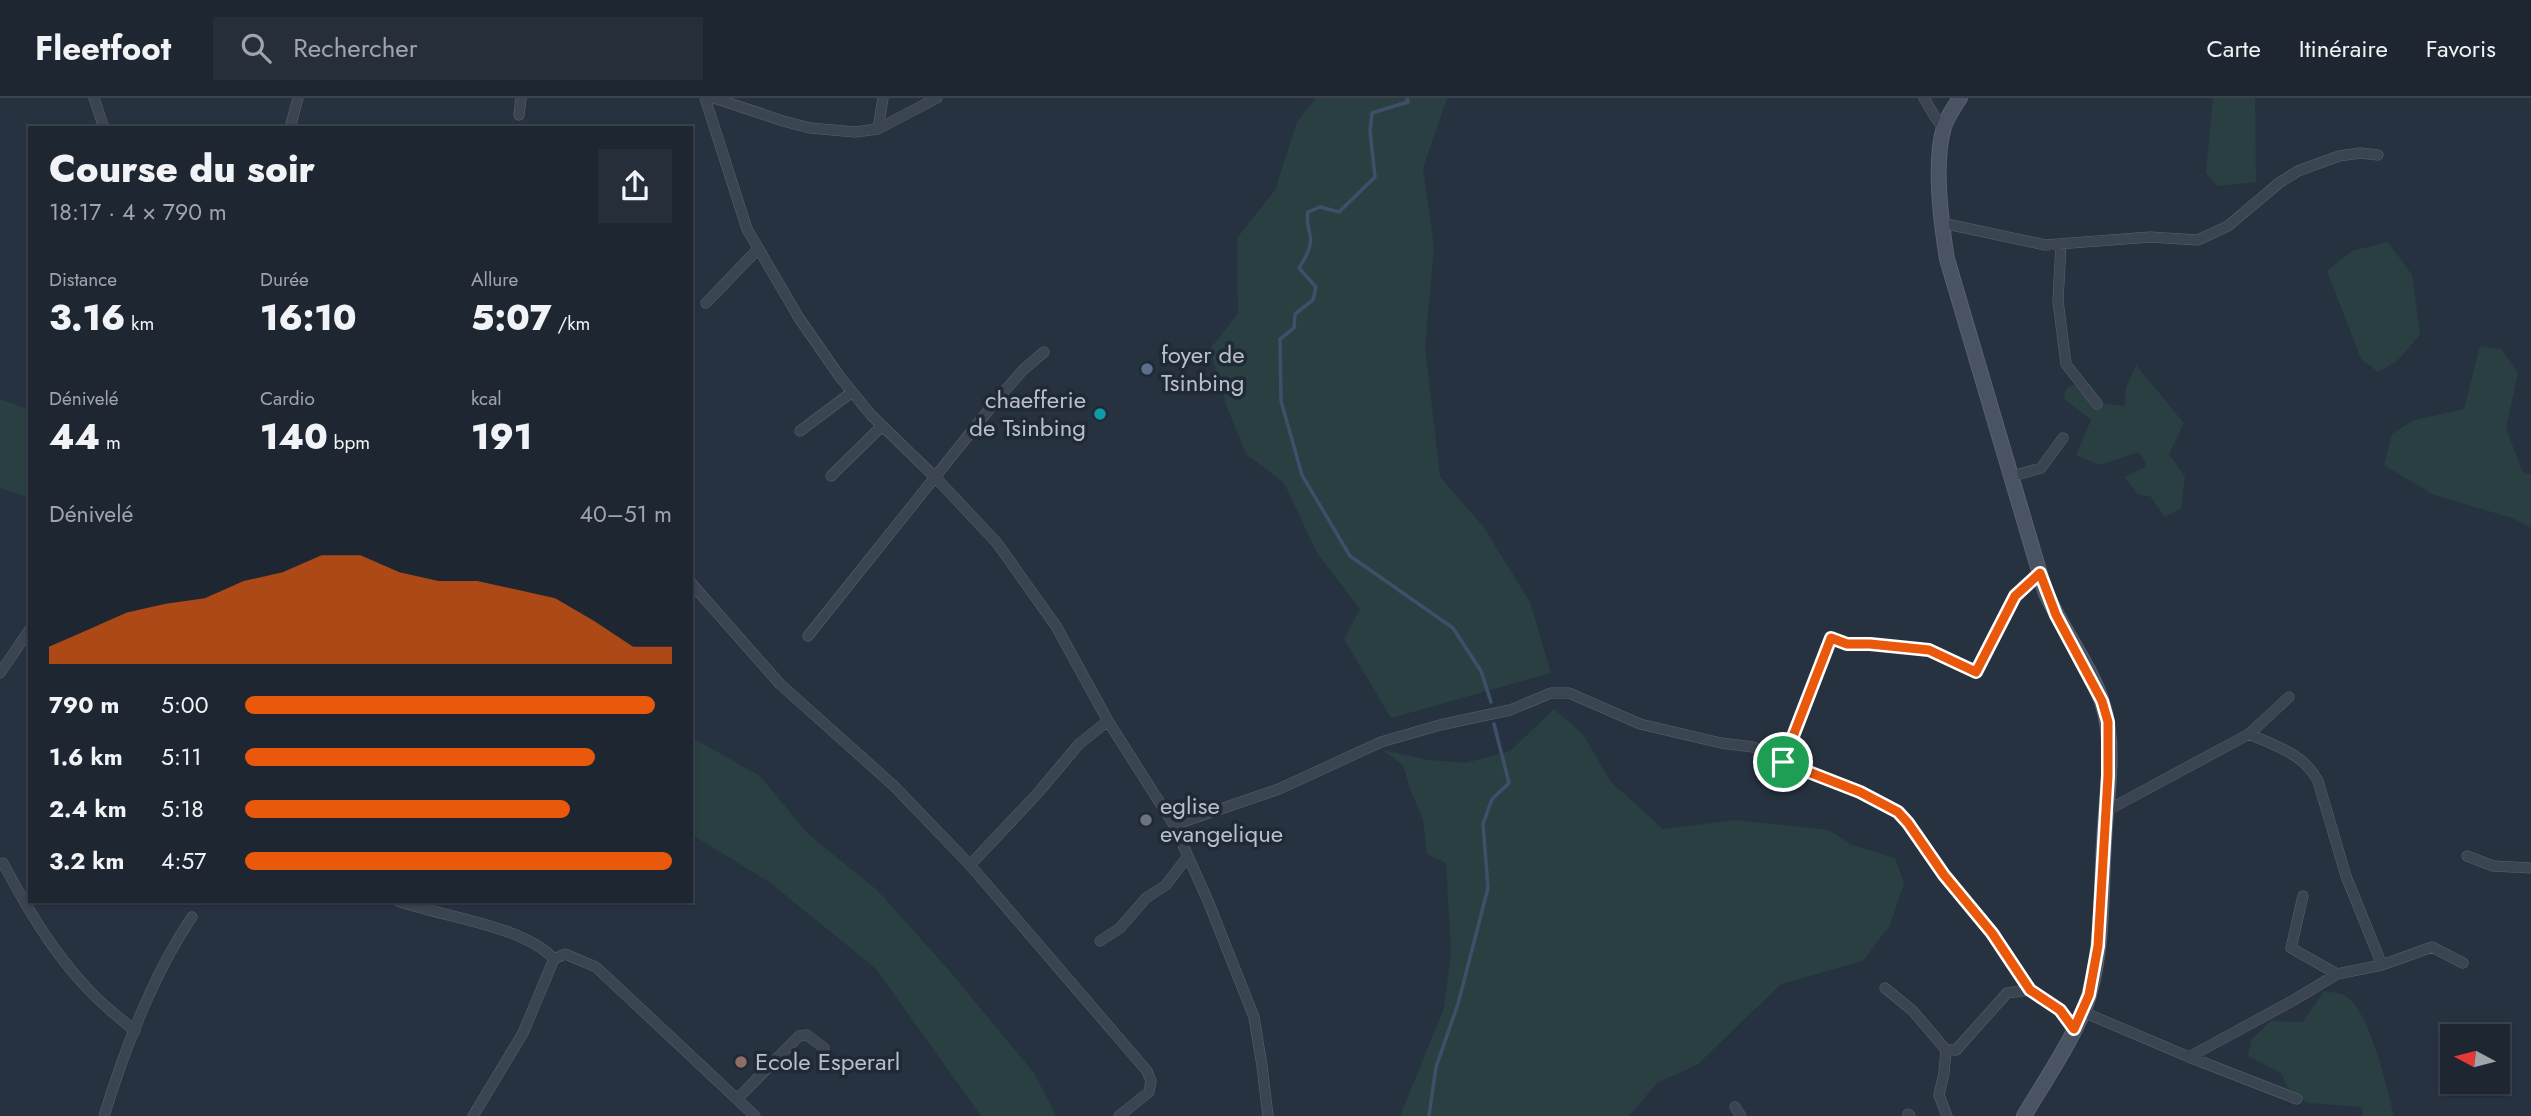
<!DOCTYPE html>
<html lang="fr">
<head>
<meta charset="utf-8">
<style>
	body { margin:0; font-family:Jost,sans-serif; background:#252e39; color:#f1f3f6; height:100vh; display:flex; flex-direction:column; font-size:26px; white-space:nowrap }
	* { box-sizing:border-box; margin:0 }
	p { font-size:23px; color:#a0a5ab }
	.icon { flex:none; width:38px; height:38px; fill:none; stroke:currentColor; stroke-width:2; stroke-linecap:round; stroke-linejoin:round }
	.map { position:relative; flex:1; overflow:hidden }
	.drawer { position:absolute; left:28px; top:28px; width:665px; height:777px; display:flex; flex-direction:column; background:#1d2631; border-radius:0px; box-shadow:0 2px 5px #0004,0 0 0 2px #3b434d }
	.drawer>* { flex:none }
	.needle { width:46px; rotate:277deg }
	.buttons { position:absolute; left:2440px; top:926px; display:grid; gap:14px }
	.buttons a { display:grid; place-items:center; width:70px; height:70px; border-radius:0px; background:#1d2631; box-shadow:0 2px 5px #0004,0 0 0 2px #3b434d; font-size:35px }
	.pin { position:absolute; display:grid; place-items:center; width:60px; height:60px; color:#fff; margin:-30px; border:4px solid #fff; border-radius:50%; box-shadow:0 2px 7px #0007 }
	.round { display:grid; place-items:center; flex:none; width:74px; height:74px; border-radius:0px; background:#252e39 }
	.head { display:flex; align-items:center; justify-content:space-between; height:119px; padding:0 21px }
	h1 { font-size:38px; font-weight:800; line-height:52px }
	.stats { display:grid; grid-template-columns:repeat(3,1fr); gap:10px; height:119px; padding:7px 21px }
	.stats div { display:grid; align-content:center }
	.stats b { font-size:35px; font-weight:800 }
	.stats small { font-size:19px; font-weight:400 }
	.stats p { font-size:19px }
	.chart { height:196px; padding:14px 21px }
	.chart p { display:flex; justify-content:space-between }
	.chart svg { width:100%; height:126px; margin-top:7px; fill:#ea580c; opacity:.7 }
	ul { padding:0 21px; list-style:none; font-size:23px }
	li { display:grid; grid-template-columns:112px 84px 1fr; align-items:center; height:52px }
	li i { height:18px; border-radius:9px; background:#ea580c }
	header { display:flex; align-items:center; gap:42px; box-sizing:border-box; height:98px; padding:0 35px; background:#1d2631; border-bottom:2px solid #3b434d }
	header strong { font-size:33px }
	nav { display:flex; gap:38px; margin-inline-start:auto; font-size:24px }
	.search { width:490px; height:63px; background:#252e39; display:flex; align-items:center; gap:18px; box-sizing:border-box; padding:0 24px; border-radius:0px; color:#a0a5ab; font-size:26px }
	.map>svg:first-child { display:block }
	.green { fill:#293f42 }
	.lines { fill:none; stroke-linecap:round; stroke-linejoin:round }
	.stream { stroke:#3e5069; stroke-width:3.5 }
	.street-casing { stroke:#59626e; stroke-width:11 }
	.secondary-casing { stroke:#59626e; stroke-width:16 }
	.street { stroke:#3b4451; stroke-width:10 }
	.secondary { stroke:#495363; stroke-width:14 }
	.route-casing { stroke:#fff; stroke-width:14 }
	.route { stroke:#ea580c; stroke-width:9 }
	.service-dot { fill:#5c6f8a; stroke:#202936; stroke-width:2.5 }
	.culture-dot { fill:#0f9aa8; stroke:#202936; stroke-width:2.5 }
	.worship-dot { fill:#6b7280; stroke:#202936; stroke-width:2.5 }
	.education-dot { fill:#8d6e63; stroke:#202936; stroke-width:2.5 }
	.labels { text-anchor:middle; stroke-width:7; stroke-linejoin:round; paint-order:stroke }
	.poi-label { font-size:24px; fill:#b8bfcb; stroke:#202936; text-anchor:start }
</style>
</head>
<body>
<header>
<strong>Fleetfoot</strong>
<div class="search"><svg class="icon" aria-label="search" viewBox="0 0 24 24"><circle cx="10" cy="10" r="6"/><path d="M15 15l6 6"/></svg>Rechercher</div>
<nav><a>Carte</a><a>Itinéraire</a><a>Favoris</a></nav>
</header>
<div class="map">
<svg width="2531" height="1018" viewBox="0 0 2531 1018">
	<rect width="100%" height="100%" fill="#273241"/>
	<path class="green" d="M1316,0H1447L1423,70L1434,150L1425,248L1440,379L1483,428L1530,504L1551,575L1391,620L1344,541L1360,511L1317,455L1284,385L1246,356L1227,309L1210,251L1238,215L1237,140L1275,92L1297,24Z
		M2213,0H2255L2256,84L2217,88L2206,75Z
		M2388,144L2412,177L2420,237L2397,263L2378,274L2361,261L2327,173L2352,153Z
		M2480,248L2501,251L2518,275L2506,330L2522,373L2531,377V430L2512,420L2434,397L2384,367L2392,336L2414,322L2464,311Z
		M2136,267L2184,325L2169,356L2185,379L2181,410L2165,419L2150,398L2138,397L2125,379L2147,368L2139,354L2099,367L2076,357L2091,322L2064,301L2066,291L2072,287L2089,285L2105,306L2125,308L2126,290Z
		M0,301L30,312V400L0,390Z
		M1554,611L1582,635L1611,684L1663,731L1735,722L1829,732L1852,747L1895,760L1904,785L1890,827L1863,863L1781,886L1697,967L1657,985L1629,1018H1400L1444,910L1451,854L1446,765L1427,756L1423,721L1410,691L1403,667L1382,652L1429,662L1465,665L1510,653Z
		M691,639L760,678L808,736L877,792L947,870L1034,975L1056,1018H981L876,871L772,786L691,736Z
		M2324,893C2330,894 2341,895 2346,898C2370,914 2387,990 2394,1018H2363L2362,1009L2308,1005L2288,990L2281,975L2248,958L2251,942L2271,923L2303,924Z"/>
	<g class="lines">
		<path class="stream" d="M1407,0L1408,4L1372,15L1370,33L1375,79L1339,114L1320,109L1308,114C1306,124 1308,127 1310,137C1313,147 1305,161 1299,170L1316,189L1313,202L1295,216L1294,230L1280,241L1281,303L1302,377L1350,458L1453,530L1481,573L1491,604
			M1429,1018L1436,969L1458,906L1488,790L1483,726L1492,701L1509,685L1494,626"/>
		<defs>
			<path id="street" d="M94,0L104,30
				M705,0L747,131L799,220L840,279L871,317L936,380L997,445L1056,528L1108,623L1174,727L1208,803L1254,919L1262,968L1268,1018
				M714,0L783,23L810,30L855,34L878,31L937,0
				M1924,0L1935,19L1944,30
				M519,17L521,0
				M290,30L298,0
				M878,31L883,0
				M1942,125L2045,147L2150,139L2198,142L2228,128L2279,85L2298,73L2339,58L2360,55L2378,57
				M2061,146L2058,203L2066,266L2097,306
				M706,205L758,151
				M800,333L852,294
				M831,378L882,328
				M2013,378L2041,370L2063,340
				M691,485L780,586L894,688L970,767L1037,696L1079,646L1108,623
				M808,538L995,304L1023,272L1044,254
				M0,575L30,531
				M2249,636C2276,648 2304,656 2318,683L2346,778L2382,867L2432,849L2463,865
				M1783,664L1831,540L1847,546H1870L1929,552L1976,574L2015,498L2040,476
				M2106,713L2249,636L2289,599
				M1174,727L1279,691L1381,644L1440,627L1510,612L1551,595H1569L1640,626L1721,645L1753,649L1783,664L1860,694L1898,714L1908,725L1944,777L1992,835L2030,892L2060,912L2073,931
				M2467,758L2493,768L2531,770
				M3,765C27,810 52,853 87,890C101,906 119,919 135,933
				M970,767L1147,973L1151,983L1149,994L1119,1018
				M2303,798L2291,850L2337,876
				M398,803C443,819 522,827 554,861
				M1100,843L1120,830L1146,800L1166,787L1188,758
				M1885,890L1913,913L1946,952H1956L2007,895L2030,892
				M2083,914L2189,959L2294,902L2337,876L2382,867
				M1946,952L1944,975L1939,997L1947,1018
				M2189,959L2297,1001
				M738,1000L799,938L807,937L824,950
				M1735,1009L1741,1018
				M1908,1016L1910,1018
				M104,1018C125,950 152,878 192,819
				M473,1018L523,935L554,861L565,856L596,869L755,1018"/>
			<path id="secondary" d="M1960,0C1954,9 1947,19 1944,29C1933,65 1941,124 1947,161L2045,493C2061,530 2092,570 2103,607C2116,650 2106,699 2104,744C2101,794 2103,848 2089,897C2079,933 2044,984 2024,1018"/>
		</defs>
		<use href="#street" class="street-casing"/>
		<use href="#secondary" class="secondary-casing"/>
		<use href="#street" class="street"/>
		<use href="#secondary" class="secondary"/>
	</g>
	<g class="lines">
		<defs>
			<path id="route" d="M2040,475L2056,517L2102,603L2108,624V678L2098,848L2089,897L2074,931L2060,912L2030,892L1992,835L1944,777L1908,725L1898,714L1860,694L1783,664L1831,540L1847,546H1870L1929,552L1976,574L2015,498Z"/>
		</defs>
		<use href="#route" class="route-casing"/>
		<use href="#route" class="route"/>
	</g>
	<circle class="service-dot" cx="1147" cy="271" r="7"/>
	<circle class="culture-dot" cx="1100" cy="316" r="7"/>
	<circle class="worship-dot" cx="1146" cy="722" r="7"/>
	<circle class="education-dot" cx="741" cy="964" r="7"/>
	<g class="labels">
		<g class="poi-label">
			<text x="1161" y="265">foyer de<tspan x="1161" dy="28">Tsinbing</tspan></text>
			<text x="1086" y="310" text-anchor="end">chaefferie<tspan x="1086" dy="28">de Tsinbing</tspan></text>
			<text x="1160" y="716">eglise<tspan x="1160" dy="28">evangelique</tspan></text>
			<text x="755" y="972">Ecole Esperarl</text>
		</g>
	</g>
</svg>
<div class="buttons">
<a><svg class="needle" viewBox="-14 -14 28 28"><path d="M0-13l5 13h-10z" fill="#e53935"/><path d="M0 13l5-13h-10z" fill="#a0a5ab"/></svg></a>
</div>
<div class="pin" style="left:1783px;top:664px;background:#1e9e55"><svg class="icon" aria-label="arrive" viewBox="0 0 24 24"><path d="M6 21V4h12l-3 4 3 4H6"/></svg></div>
<section class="drawer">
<div class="head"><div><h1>Course du soir</h1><p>18:17 · 4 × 790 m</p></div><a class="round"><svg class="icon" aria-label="share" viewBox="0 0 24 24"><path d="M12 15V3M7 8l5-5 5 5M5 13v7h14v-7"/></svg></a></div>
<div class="stats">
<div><p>Distance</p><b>3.16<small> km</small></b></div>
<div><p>Durée</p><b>16:10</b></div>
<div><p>Allure</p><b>5:07<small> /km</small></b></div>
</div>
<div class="stats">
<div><p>Dénivelé</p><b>44<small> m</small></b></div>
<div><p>Cardio</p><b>140<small> bpm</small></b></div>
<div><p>kcal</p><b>191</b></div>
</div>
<div class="chart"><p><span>Dénivelé</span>40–51 m</p>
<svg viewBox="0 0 160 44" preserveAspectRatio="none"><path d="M0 44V38L10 32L20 26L30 23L40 21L50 15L60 12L70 6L80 6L90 12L100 15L110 15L120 18L130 21L140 29L150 38L160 38V44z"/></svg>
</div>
<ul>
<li><b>790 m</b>5:00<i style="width:96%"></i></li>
<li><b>1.6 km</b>5:11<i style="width:82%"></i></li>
<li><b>2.4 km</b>5:18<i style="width:76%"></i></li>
<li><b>3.2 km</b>4:57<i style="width:100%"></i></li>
</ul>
</section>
</div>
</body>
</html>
